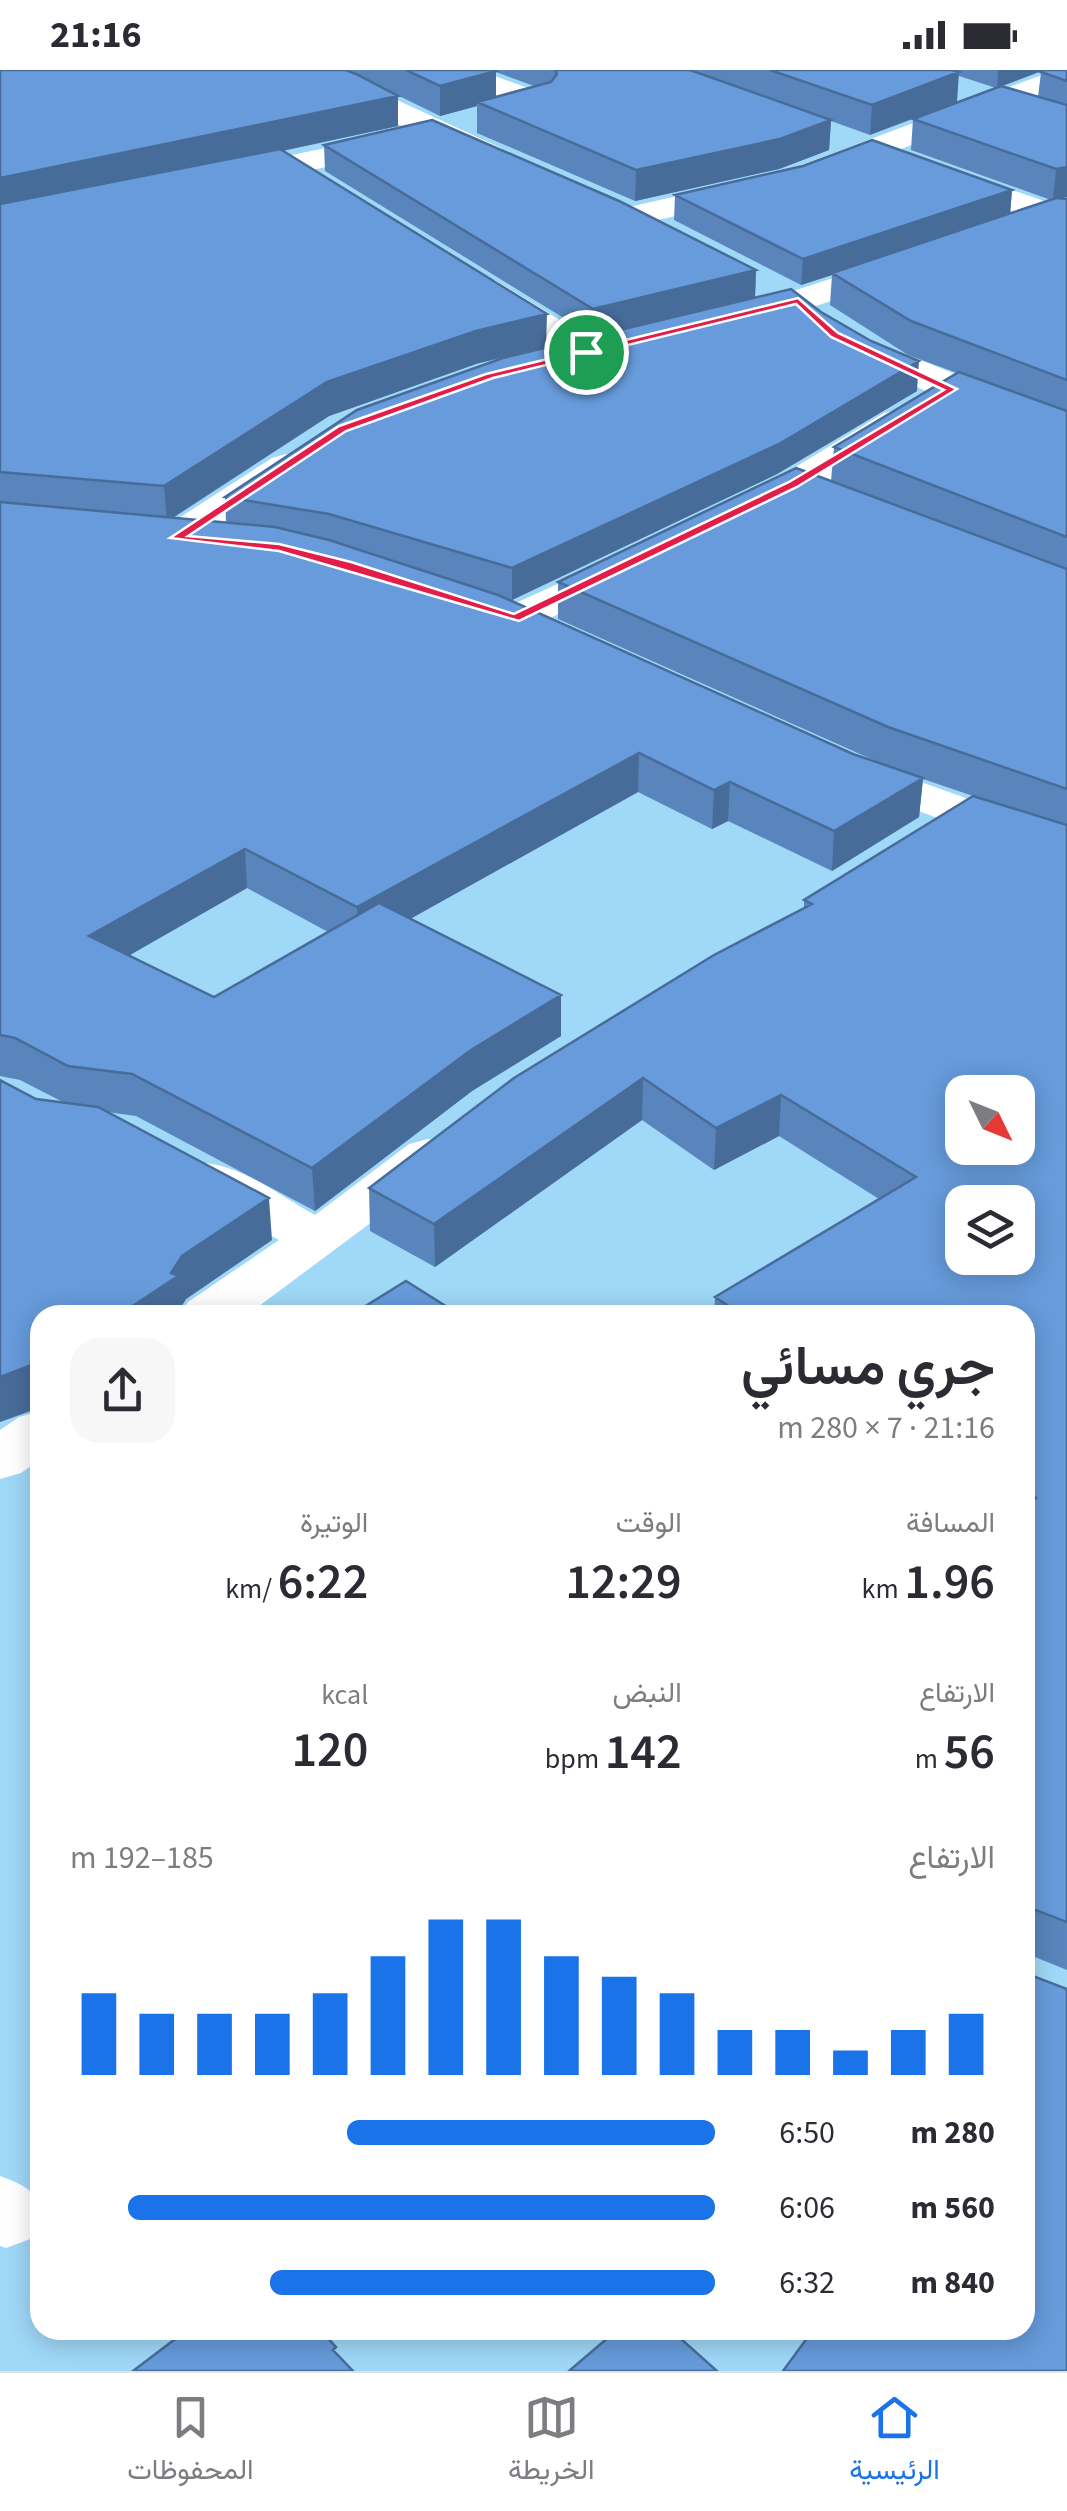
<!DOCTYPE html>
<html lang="ar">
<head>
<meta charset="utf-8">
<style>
	body { margin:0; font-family:"Source Sans 3",Vazirmatn,sans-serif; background:#f7f7f7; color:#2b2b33; direction:rtl; height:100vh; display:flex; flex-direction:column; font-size:38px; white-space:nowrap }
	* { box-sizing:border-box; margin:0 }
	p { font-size:32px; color:#7c7c81 }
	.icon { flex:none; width:55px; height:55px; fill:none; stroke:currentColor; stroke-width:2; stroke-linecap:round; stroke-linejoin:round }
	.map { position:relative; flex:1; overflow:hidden; direction:ltr }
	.panel { position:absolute; left:30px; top:1235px; width:1005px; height:1035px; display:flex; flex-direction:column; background:#fff; border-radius:30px; box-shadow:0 5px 25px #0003; direction:rtl }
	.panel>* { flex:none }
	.needle { width:65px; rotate:133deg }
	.controls { position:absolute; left:945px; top:1005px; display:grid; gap:20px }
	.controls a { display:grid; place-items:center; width:90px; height:90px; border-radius:20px; background:#fff; box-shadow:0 5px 25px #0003; font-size:50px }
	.pin { position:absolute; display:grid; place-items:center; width:85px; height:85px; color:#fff; margin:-42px; border:5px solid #fff; border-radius:50%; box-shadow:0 2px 10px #0007 }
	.round { display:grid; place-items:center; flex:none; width:105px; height:105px; border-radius:30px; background:#f7f7f7 }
	.head { display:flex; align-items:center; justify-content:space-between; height:170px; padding:0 40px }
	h1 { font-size:55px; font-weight:600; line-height:75px }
	.metrics { display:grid; grid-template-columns:repeat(3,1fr); gap:15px; height:170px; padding:10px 40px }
	.metrics div { display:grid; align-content:center }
	.metrics b { font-size:50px; font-weight:600 }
	.metrics small { font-size:28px; font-weight:400 }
	.metrics p { font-size:28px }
	.chart { height:280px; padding:20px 40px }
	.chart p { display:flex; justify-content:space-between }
	.chart svg { width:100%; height:180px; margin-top:10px; stroke:#1a73e8; stroke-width:6 }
	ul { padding:0 40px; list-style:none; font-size:32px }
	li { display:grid; grid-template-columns:160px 120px 1fr; align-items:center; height:75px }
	li i { height:25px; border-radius:12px; background:#1a73e8 }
	.status { display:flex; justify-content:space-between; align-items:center; height:70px; padding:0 50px; background:#fff; direction:ltr }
	.status svg { height:28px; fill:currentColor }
	.dock { display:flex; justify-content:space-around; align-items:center; height:140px; border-top:2px solid #e1e1e2; background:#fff; font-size:28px; color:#7c7c81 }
	.dock a { display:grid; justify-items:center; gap:5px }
	.dock .selected { color:#1a73e8 }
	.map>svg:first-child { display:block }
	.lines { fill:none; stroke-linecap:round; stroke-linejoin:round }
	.minor { fill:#fff; fill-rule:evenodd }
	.wall { fill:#5985bc; fill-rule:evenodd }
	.shaded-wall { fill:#486c99 }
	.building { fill:#679bdb; stroke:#486c99; stroke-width:2.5; fill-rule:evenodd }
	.route { fill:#e11d48; stroke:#fff; stroke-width:2.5; fill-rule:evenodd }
</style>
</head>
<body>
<div class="status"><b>21:16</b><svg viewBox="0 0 49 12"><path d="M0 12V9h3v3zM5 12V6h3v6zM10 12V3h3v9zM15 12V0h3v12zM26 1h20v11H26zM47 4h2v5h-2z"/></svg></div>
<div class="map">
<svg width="1067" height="2301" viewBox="0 0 1067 2301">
	<rect width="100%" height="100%" fill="#a0d8f8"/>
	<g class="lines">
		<path class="minor" d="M290,0H332L501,78L506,85L501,92H479L294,6Z
			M435,0H478L550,26L554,32L550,38H528L439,6Z
			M1055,0H1067V16L801,117L632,156L620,153L615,146L620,139L780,103Z
			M399,63L410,65L415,72L410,79L229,118L218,115L213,108L218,101L229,98Z
			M943,96L1067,139V160L932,113L927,106L932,99Z
			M901,186L913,189L918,196L913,203L810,238L734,257L722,253L716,246L722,239L787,223Z
			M483,207L495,210L599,274L604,282L599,290L586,293L573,290L471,224L466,217L471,210Z
			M853,263L1067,349V373L939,327L840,282L835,274L840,266Z
			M897,340L910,343L916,351L910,359C871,384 777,457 732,445L726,437L732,429L779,407L884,343Z
			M286,384L300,388L305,396L300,404L190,477L176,480L162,477L156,468L162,459L272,388Z
			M624,484L638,487L644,496L638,505L530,558L515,562L500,558L494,549L500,540Z
			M853,688L1067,764V794L837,712L830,702L837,692Z
			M428,1069L447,1074L455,1085L447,1096L247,1245H179L188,1232L279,1170L184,1119L176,1107L184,1095C228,1084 276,1124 315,1145L409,1074Z
			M40,1341V1390L21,1403L0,1409V1360L19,1347Z
			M0,2106C34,2118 51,2131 33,2168L6,2178L0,2176Z"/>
	</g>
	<path class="wall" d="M0,0H1044L1002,16L1038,27L1041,2L1067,0V127L1062,128L1067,129V1900L1030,1885L1025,2260V1245H714L715,1227L879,1129L779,1066L714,1100L642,1050L435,1197L370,1161L369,1118L804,838V830L973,726L923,709L919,747L832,801L728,751L712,759L638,722L410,849L561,966L472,1021L315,1141L136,1046L107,1042L272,1170L186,1229L181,1237V1245H40V1338L0,1352L36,1029L63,1032L20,1010L0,1006ZM496,2L534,16L496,27ZM959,6L996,18L913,49L911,80L1051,130L1010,143L1012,120L675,125L674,150L801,215L832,205L830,235L908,285L957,303L834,377L831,411L558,512V549L880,693L853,684L512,530L777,404L917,321L225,427L226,452L173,448L329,346L476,294L283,81L398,56V26L387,20L440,46L477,36V63L635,131L779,99L829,80L831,51L870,65ZM247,818L328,862L214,927L130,885Z
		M324,75L756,200L755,227L593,266L325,101Z"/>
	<path class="shaded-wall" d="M998,0H1044L997,18Z
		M496,1V31L477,32V36L440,46V16Z
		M959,2L957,32L870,65L872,35Z
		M398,26V56L0,140V108Z
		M831,50L829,80L779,99L635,131L636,100Z
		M1067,97V127L1053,130L1056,99Z
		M1012,120L1010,145L832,203V205L801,215L803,189Z
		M756,200L755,227L593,266V239Z
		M547,244L546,277L476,294L329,346L167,451L164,416L327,312L476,261Z
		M919,291L917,321L777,404L512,530V498Z
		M639,683L638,722L358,878L357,837Z
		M923,708L919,747L832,801L834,761Z
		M730,712L728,751L712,759L714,720Z
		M245,779L247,818L93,906L89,866Z
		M561,925V966L472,1021L315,1141L312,1098L471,980Z
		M643,1008L642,1050L435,1197L434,1154Z
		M781,1025L779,1066L714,1100L716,1058Z
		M269,1128L272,1170L186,1229L181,1237V1245H119L171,1203L182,1186Z
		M34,1294L39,1337L0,1352V1307Z"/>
	<path class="building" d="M0,0H346L356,4L398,26L0,108Z
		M406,0H493L496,1L440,16Z
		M555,0H690L831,50L780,69L636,100L477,32L551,12L557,4Z
		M770,0H951L959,2L872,35Z
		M1045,0H1067V11L1041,2Z
		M1001,16L1067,35V97L1056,99L913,49Z
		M432,50L619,131L756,200L593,239L324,75Z
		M872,70L1012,120L803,189L675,125L803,96Z
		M280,79L547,244L476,261L327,312L164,416L0,402V134Z
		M1056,128L1067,129V310L911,251L832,203Z
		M791,219L821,242L871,271L919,291L779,374L512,498L329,444L225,427L357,340L503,288Z
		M959,302L1067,341V467L834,377Z
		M796,398L1067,499V719L888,657L558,512Z
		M0,432L275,457L329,470L498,525L853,684L923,708L834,761L730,712L714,720L639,683L357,837L245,779L89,866L214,927L379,833L561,925L471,980L312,1098L132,1004L68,996L15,968L0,965Z
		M973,726L1067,755V1852L1028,1837L1030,1905L1067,1919V2301H783L813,2260H1025V1438L1036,1428L1025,1421V1245H742L715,1227L916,1107L781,1025L716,1058L643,1008L434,1154L369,1118L514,1008L714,885L812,834L804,830ZM962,1022H1018V1078H962ZM962,1132H1018V1188H962Z
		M0,1010L36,1029L98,1037L269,1128L182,1186L171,1203L178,1206L119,1245H40V1305L38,1306V1298L34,1294L0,1307Z
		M406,1211L460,1245H351Z
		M187,2260H320L336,2277L333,2280L353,2301H133Z
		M617,2260H671L717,2301H569Z"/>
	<path class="route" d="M798,228L838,263L957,319L797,417L519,551L279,481L170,468L339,356L486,304ZM796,234L831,267L944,320L789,412L514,544L351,492L279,474L188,466L346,361L493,308Z"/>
</svg>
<div class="controls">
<a><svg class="needle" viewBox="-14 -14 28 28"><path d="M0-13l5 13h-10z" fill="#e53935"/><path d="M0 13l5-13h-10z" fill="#7c7c81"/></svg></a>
<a><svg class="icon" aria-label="layers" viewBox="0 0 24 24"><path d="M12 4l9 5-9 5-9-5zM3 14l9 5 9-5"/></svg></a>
</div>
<div class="pin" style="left:586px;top:282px;background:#1e9e55"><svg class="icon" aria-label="arrive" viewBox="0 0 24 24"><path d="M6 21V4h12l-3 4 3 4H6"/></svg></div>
<section class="panel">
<div class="head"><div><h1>جري مسائي</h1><p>21:16 · 7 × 280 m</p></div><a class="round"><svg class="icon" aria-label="share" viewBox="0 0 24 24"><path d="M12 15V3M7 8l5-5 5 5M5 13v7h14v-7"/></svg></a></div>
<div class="metrics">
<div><p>المسافة</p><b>1.96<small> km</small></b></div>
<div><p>الوقت</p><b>12:29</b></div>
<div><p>الوتيرة</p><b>6:22<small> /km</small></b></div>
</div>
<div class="metrics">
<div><p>الارتفاع</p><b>56<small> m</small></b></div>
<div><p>النبض</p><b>142<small> bpm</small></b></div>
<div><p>kcal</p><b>120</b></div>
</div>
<div class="chart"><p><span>الارتفاع</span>185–192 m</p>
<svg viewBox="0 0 160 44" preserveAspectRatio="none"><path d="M5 44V24M15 44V29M25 44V29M35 44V29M45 44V24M55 44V15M65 44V6M75 44V6M85 44V15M95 44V20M105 44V24M115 44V33M125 44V33M135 44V38M145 44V33M155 44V29"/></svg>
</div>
<ul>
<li><b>280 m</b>6:50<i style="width:57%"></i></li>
<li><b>560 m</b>6:06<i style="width:91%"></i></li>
<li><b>840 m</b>6:32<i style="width:69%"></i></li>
</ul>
</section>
</div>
<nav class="dock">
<a class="selected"><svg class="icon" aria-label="home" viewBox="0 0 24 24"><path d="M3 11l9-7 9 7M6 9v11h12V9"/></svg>الرئيسية</a>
<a><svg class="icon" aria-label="map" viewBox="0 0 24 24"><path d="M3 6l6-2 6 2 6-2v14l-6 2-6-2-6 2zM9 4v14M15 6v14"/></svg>الخريطة</a>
<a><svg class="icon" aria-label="saved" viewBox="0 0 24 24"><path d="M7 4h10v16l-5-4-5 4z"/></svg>المحفوظات</a>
</nav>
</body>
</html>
